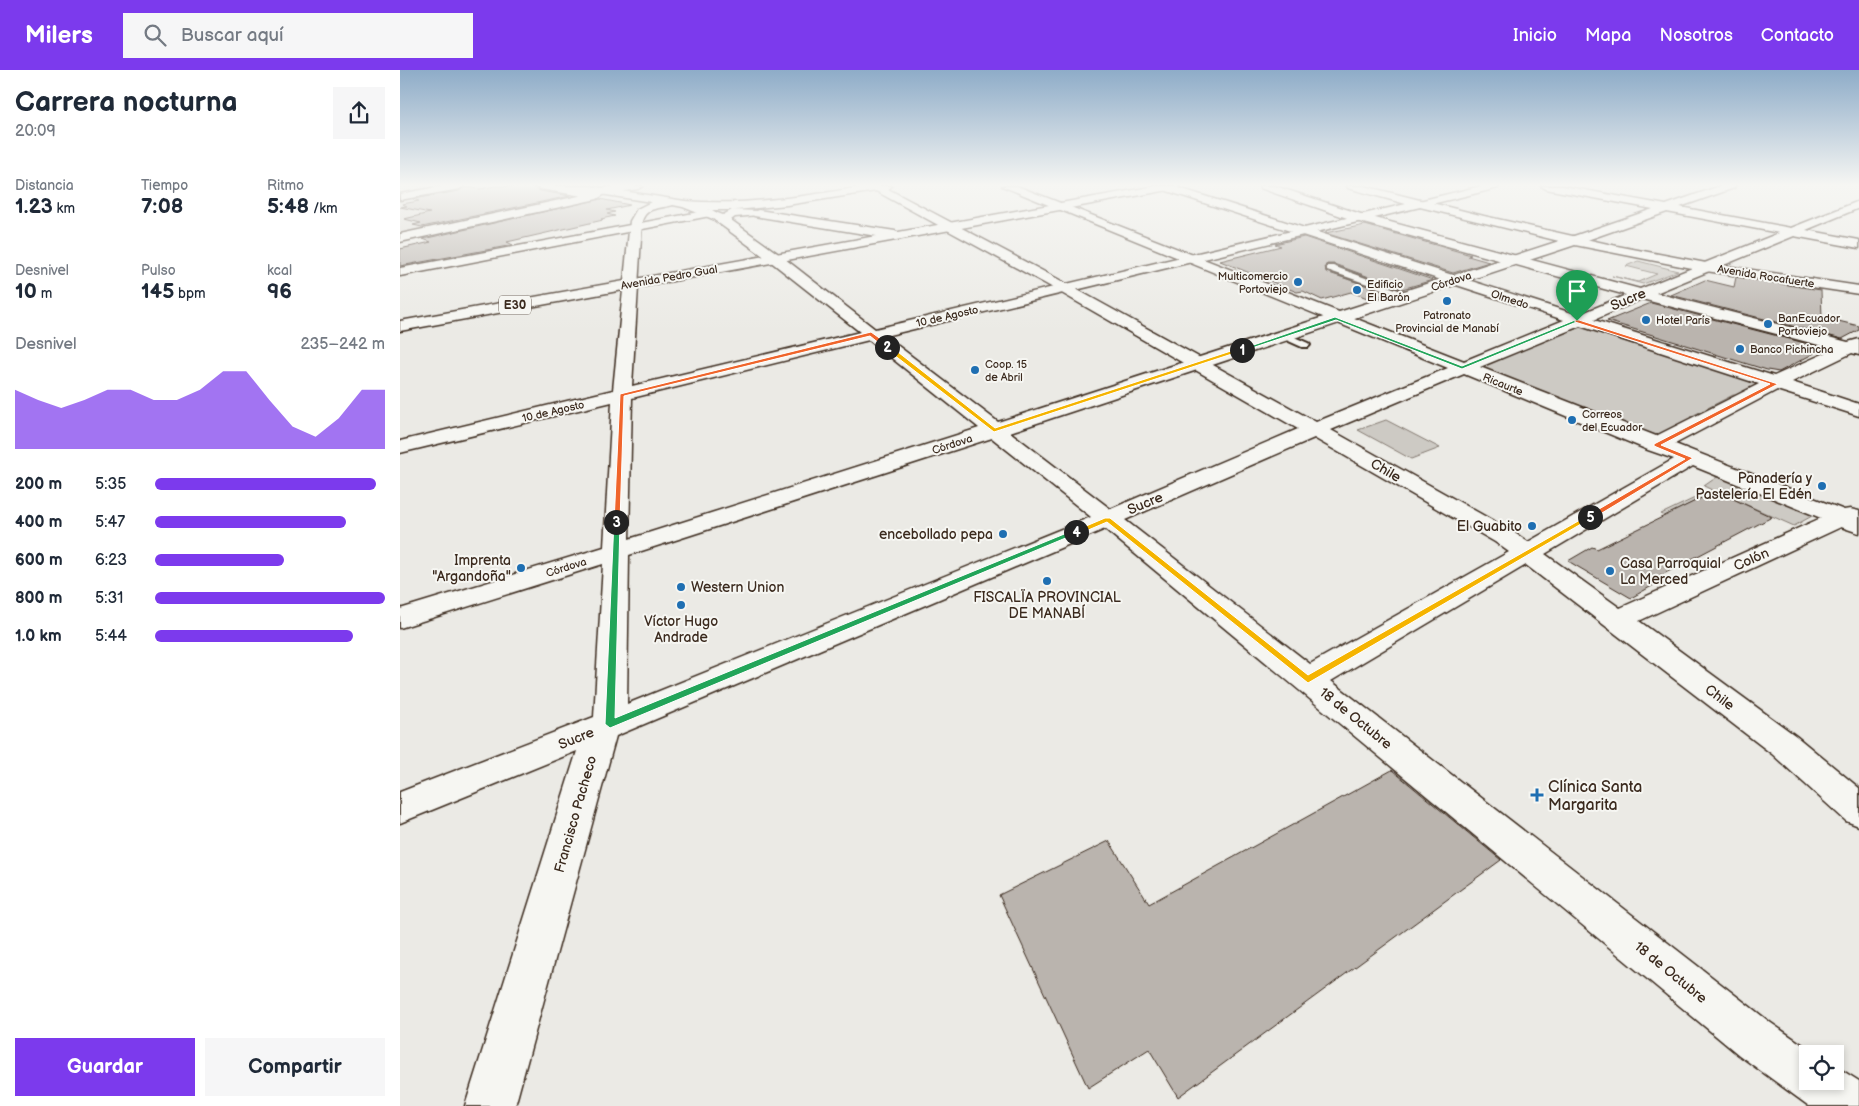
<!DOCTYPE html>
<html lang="es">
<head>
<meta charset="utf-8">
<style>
	body { margin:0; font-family:"Balsamiq Sans",sans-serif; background:#f6f6f7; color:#1f2937; height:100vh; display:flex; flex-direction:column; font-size:19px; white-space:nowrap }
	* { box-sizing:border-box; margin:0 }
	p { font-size:16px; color:#747a83 }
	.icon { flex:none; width:28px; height:28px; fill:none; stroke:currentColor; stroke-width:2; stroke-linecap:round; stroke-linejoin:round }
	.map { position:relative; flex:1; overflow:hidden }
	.drawer { display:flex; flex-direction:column; background:#fff; width:400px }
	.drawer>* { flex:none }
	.controls { position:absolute; left:1399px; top:975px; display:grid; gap:10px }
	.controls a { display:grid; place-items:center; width:45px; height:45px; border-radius:0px; background:#fff; box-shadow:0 2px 8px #0003; font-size:25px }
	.pin { position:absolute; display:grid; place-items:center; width:42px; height:42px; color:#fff; margin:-51px -21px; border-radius:50% 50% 50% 0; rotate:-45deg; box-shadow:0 0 5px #0007 }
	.pin .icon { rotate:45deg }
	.km { position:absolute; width:25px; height:25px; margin:-12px; border-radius:50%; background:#222; color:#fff; font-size:14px; line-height:25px; text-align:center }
	.round { display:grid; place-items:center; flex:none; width:52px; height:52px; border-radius:0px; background:#f6f6f7 }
	.overview { display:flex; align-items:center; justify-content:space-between; height:85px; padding:0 15px }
	h1 { font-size:28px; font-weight:600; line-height:38px }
	.metrics { display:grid; grid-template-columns:repeat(3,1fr); gap:8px; height:85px; padding:5px 15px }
	.metrics div { display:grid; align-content:center }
	.metrics b { font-size:21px; font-weight:600 }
	.metrics small { font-size:14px; font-weight:400 }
	.metrics p { font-size:14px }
	.chart { height:140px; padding:10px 15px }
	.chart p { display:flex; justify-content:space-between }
	.chart svg { width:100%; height:90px; margin-top:5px; fill:#7c3aed; opacity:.7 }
	.button { display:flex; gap:10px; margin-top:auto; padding:10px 15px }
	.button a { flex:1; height:58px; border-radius:0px; background:#7c3aed; color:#fff; font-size:20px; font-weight:600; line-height:58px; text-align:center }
	.button a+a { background:#f6f6f7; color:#1f2937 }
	ul { padding:0 15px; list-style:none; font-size:16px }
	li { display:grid; grid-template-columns:80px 60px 1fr; align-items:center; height:38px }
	li i { height:12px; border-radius:6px; background:#7c3aed }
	header { display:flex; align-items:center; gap:30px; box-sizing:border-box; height:70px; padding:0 25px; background:#7c3aed; color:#fff }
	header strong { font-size:24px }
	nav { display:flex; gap:28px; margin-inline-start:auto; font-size:18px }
	.search { width:350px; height:45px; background:#f6f6f7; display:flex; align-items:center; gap:12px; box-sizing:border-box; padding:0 18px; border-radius:0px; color:#747a83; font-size:19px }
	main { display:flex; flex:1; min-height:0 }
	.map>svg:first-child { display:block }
	.built { fill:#dcdad4 }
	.green { fill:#cdcac4; stroke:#847a71 }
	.building { fill:#bab4ae; stroke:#3b2a1e }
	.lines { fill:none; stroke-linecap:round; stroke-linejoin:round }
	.lane-casing { stroke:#3b2a1e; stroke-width:4 }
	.street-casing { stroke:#3b2a1e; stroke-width:3 }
	.secondary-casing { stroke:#3b2a1e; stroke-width:3 }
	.highway-casing { stroke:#3b2a1e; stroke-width:3 }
	.lane { fill:#f6f6f2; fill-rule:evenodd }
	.street { fill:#f6f6f2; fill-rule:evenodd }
	.secondary { fill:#f6f6f2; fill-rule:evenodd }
	.highway { fill:#f6f6f2; fill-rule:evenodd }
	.split-1 { fill:#22a559; stroke:#fff }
	.split-2 { fill:#f5b400; stroke:#fff }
	.split-3 { fill:#f0652b; stroke:#fff }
	.split-4 { fill:#22a559; stroke:#fff }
	.split-5 { fill:#f5b400; stroke:#fff }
	.split-6 { fill:#f0652b; stroke:#fff }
	.poi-dot { fill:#1f6fb2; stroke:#f6f6f2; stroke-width:2 }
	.labels { text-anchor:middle; stroke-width:4; stroke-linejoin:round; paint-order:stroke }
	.far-poi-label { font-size:11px; fill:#3b2a1e; stroke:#f6f6f2; text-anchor:start }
	.far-street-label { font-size:11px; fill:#3b2a1e; stroke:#f6f6f2 }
	.shield { fill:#f6f6f2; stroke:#73675e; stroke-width:1 }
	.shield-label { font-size:12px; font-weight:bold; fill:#3b2a1e }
	.street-label { font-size:14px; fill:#3b2a1e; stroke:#f6f6f2 }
	.poi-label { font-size:14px; fill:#3b2a1e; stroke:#f6f6f2; text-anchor:end }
	.near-poi-label { font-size:16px; fill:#3b2a1e; stroke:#f6f6f2; text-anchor:start }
</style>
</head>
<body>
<header>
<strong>Milers</strong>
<div class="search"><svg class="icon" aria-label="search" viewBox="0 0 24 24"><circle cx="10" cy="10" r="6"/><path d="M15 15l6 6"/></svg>Buscar aquí</div>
<nav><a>Inicio</a><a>Mapa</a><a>Nosotros</a><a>Contacto</a></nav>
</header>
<main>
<section class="drawer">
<div class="overview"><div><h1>Carrera nocturna</h1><p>20:09</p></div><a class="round"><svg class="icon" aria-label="share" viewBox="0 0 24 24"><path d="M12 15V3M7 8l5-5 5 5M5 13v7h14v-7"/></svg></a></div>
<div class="metrics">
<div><p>Distancia</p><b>1.23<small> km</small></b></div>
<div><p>Tiempo</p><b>7:08</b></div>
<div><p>Ritmo</p><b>5:48<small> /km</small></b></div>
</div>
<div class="metrics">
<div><p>Desnivel</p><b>10<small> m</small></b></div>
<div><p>Pulso</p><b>145<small> bpm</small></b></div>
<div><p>kcal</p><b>96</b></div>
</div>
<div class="chart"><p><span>Desnivel</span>235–242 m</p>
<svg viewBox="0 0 160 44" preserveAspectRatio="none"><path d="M0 44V15L10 20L20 24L30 20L40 15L50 15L60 20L70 20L80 15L90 6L100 6L110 20L120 33L130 38L140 29L150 15L160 15V44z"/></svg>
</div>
<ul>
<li><b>200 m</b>5:35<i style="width:96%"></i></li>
<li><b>400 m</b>5:47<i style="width:83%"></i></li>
<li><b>600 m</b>6:23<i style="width:56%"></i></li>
<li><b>800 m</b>5:31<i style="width:100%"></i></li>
<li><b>1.0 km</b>5:44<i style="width:86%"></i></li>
</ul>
<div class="button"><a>Guardar</a><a>Compartir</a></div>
</section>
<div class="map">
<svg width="1459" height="1036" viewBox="0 0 1459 1036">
	<rect width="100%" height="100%" fill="#ebeae5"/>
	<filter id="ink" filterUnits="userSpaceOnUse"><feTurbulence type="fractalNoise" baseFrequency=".02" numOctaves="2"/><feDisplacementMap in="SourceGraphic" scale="10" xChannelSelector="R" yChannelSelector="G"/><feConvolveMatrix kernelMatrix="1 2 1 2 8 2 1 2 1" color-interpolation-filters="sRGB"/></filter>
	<g filter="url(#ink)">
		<path class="built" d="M71,116H125L185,125L0,166V130Z"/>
		<path class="green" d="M1238,191L1278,201L1243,214L1212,206L1238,212L1257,204L1226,196Z
			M1173,257L1188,258L1357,312L1359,314L1340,326L1333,325L1290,347L1294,350L1253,367L1080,298L1081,296Z
			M986,350L1040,378L1011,389L958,360Z
			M1317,407L1328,410L1406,442L1412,446L1394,456L1316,421L1265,446L1261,444L1312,420L1304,416Z"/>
		<path class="building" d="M95,116H132L140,121L170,126L22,157L13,155L21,153L4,149L30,143L0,137L7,136L2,134L19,131L13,129L59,121L65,117L80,119Z
			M200,129L230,135L207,140L215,142L207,144L215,146L201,149L203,150L107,172L113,175L0,196V179L31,172L23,169Z
			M965,155L1071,185L1068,186L1089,192L1053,203L925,163Z
			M904,167L1033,210L1002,219L934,194H927L925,196L926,202L989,223L970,229L951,222L922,230L903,221L897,222L820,191L881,176L875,174Z
			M1336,207L1421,220L1422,247L1459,256V260L1442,269L1271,225L1305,210L1334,217Z
			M1251,233L1424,278L1379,302L1367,300L1207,251Z
			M1316,421L1372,447L1252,510L1257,513L1231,528L1168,491L1192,477L1197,479Z
			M992,700L1101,790L778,1027L749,979L688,1018L599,825L709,771L749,834Z"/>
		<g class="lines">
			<defs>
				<path id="lane" d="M927,196H933L1012,225L1005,227L927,200Z
					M885,263L908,273L910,275L908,277H902L882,268V264Z"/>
				<path id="street" d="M42,116H64L59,119L0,130V124Z
					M215,116H243L238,119L205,124L197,129L0,172V164L193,123L198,119Z
					M467,116H492L488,119L656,208L916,352L1048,298L602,116H617L1064,291L1164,250L758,118L757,116H773L1178,245L1226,225L956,151L860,118L859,116H875L964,145L1240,219L1379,163L1267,142L1173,175L1167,171L1168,168L1253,139L1146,119L1141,116H1163L1266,135L1320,116H1335L1334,118L1280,137L1391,158L1459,131V138L1406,160L1459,170V178L1394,166L1256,223L1448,272L1459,269V285L1452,283L1392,312L1459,334V346L1377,320L1275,374L1444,440L1450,439L1459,441V463L1441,457L1239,551L1396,666L1459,718V756L1446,751L1372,684L1126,495L931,611L1371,953L1416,984H1408V1011H1435V996L1459,1011V1036H1409L1339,985L699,454L696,449L699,444L898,359L646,214L476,121L387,135L336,140H312L317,143L315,145L0,206V198L310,140L281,136L279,134L281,132L285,131C347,136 406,126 467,116ZM1242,229L1434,279L1374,306L1194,250ZM1180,256L1359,314L1256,366L1080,297ZM1064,304L1248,380L1274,389L1128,472L1113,462L931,360ZM914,368L1095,472L1109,482L910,594L725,450ZM1293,396L1421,448L1220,538L1145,484Z
					M1081,116H1099L1098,118L1019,137L1013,134L1015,132Z
					M358,140L495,161L501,165L495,169L354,146L352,144L354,142Z"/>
				<path id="secondary" d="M135,116H191L285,131L323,145L332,140L359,141L361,143L359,145L335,147L331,150L380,185L475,259L1006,134L948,118L947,116H964L1084,146L1217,176L1306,193L1459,216V224L1306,201L1175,175L610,362L717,444L720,449L717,454L216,666L115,1036H65L177,681L0,753V722L194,647L203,494L0,558V539L204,477L212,332L0,383V371L213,320L230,151L237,139L251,132L194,123L193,126L189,127L140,119ZM273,135L283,137L313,149L370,191L460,262L232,316L242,151C247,136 260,139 273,135ZM1020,137L1159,171L598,352L485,266ZM469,270L579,358L229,469L232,328ZM592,368L691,447L227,634L229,485Z"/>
				<path id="highway" d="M756,116H779L774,119L0,261V251Z"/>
			</defs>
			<use href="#lane" class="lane-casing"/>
			<use href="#street" class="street-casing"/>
			<use href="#secondary" class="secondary-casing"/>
			<use href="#highway" class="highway-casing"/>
			<use href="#lane" class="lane"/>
			<use href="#street" class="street"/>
			<use href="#secondary" class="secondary"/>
			<use href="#highway" class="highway"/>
		</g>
	</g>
	<linearGradient id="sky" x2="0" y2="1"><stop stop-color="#8eacc8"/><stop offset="0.44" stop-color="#f6f6f3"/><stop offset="1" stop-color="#f6f6f3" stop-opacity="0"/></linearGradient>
	<rect width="1459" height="261" fill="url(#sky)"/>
	<path class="split-1" d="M935,247L1062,296L1175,250L1179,251L1062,299L936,250L843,281L839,280Z"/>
	<path class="split-2" d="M485,275H489L595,358L840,278L844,280L594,362L485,278Z"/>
	<path class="split-3" d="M471,262L489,275V278H485L470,266L224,326L220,452L214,453L220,324Z"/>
	<path class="split-4" d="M214,450L220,452L215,648L674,460L680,462L210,658L205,654Z"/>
	<path class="split-5" d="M1187,446L1193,447L908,613L707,452L679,464L672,462L705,448H710L908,605Z"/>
	<path class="split-6" d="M1175,250H1179L1378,314L1261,375L1293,388L1192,449H1187V446L1285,389L1254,376V374L1370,314L1175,252Z"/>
	<g class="poi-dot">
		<circle cx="898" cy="212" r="5"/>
		<circle cx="957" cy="220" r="5"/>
		<circle cx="1047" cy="231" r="5"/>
		<circle cx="1246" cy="250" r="5"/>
		<circle cx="1368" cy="254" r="5"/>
		<circle cx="1340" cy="279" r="5"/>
		<circle cx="575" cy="300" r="5"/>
		<circle cx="1172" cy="350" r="5"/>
		<circle cx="1422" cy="416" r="5"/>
		<circle cx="1132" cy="456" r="5"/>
		<circle cx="603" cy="464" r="5"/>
		<circle cx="121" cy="498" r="5"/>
		<circle cx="1210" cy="501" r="5"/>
		<circle cx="647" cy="511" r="5"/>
		<circle cx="281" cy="517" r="5"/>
		<circle cx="281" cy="535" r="5"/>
		<path d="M1134.5 717.5h5v5h5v5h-5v5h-5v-5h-5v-5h5z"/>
	</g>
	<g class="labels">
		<g class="far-poi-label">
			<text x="888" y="210" text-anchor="end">Multicomercio<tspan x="888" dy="13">Portoviejo</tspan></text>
			<text x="967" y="218">Edificio<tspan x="967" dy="13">El Barón</tspan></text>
			<text x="1047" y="249" text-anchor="middle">Patronato<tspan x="1047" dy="13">Provincial de Manabí</tspan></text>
			<text x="1378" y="252">BanEcuador<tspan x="1378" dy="13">Portoviejo</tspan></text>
			<text x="1256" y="254">Hotel París</text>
			<text x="1350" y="283">Banco Pichincha</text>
			<text x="585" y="298">Coop. 15<tspan x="585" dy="13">de Abril</tspan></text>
			<text x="1182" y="348">Correos<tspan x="1182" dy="13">del Ecuador</tspan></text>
		</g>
		<g class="far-street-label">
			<text transform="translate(1366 206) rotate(9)" y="4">Avenida Rocafuerte</text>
			<text transform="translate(269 207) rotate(-10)" y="4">Avenida Pedro Gual</text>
			<text transform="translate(1051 211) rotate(-18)" y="4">Córdova</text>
			<text transform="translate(1110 229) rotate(18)" y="4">Olmedo</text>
			<text transform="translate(547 246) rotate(-13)" y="4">10 de Agosto</text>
			<text transform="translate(1103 314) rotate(22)" y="4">Ricaurte</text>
			<text transform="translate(153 341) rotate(-13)" y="4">10 de Agosto</text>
			<text transform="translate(552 374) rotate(-18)" y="4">Córdova</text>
			<text transform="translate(166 497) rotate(-17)" y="4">Córdova</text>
		</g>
		<rect class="shield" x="99" y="225.5" width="32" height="19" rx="4"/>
		<g class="shield-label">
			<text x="115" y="239">E30</text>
		</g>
		<g class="street-label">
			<text transform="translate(1228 229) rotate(-23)" y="5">Sucre</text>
			<text transform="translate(986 400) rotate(30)" y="5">Chile</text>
			<text transform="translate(745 433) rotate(-23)" y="5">Sucre</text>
			<text transform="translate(1351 489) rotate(-24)" y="5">Colón</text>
			<text transform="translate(1320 627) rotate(37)" y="5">Chile</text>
			<text transform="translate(956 648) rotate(39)" y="5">18 de Octubre</text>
			<text transform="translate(176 668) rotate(-22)" y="5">Sucre</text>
			<text transform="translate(175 744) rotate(-74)" y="5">Francisco Pacheco</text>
			<text transform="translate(1271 902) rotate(39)" y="5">18 de Octubre</text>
		</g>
		<g class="poi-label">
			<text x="1412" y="413">Panadería y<tspan x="1412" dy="16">Pastelería El Edén</tspan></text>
			<text x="1122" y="461">El Guabito</text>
			<text x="593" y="469">encebollado pepa</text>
			<text x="111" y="495">Imprenta<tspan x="111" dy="16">"Argandoña"</tspan></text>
			<text x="1220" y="498" text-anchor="start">Casa Parroquial<tspan x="1220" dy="16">La Merced</tspan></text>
			<text x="291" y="522" text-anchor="start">Western Union</text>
			<text x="647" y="532" text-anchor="middle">FISCALÏA PROVINCIAL<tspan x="647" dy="16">DE MANABÍ</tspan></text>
			<text x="281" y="556" text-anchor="middle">Víctor Hugo<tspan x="281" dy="16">Andrade</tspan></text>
		</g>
		<g class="near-poi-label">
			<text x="1148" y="722">Clínica Santa<tspan x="1148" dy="18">Margarita</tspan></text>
		</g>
	</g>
</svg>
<div class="controls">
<a><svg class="icon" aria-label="locate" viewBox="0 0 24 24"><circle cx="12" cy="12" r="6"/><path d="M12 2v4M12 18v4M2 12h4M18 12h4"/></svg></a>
</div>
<div class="pin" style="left:1177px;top:251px;background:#1e9e55"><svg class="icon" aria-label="arrive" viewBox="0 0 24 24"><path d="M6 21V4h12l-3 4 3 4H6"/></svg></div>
<b class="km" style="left:842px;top:280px">1</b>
<b class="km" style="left:487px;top:277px">2</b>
<b class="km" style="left:216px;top:452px">3</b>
<b class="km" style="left:676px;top:462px">4</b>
<b class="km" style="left:1190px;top:447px">5</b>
</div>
</main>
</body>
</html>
